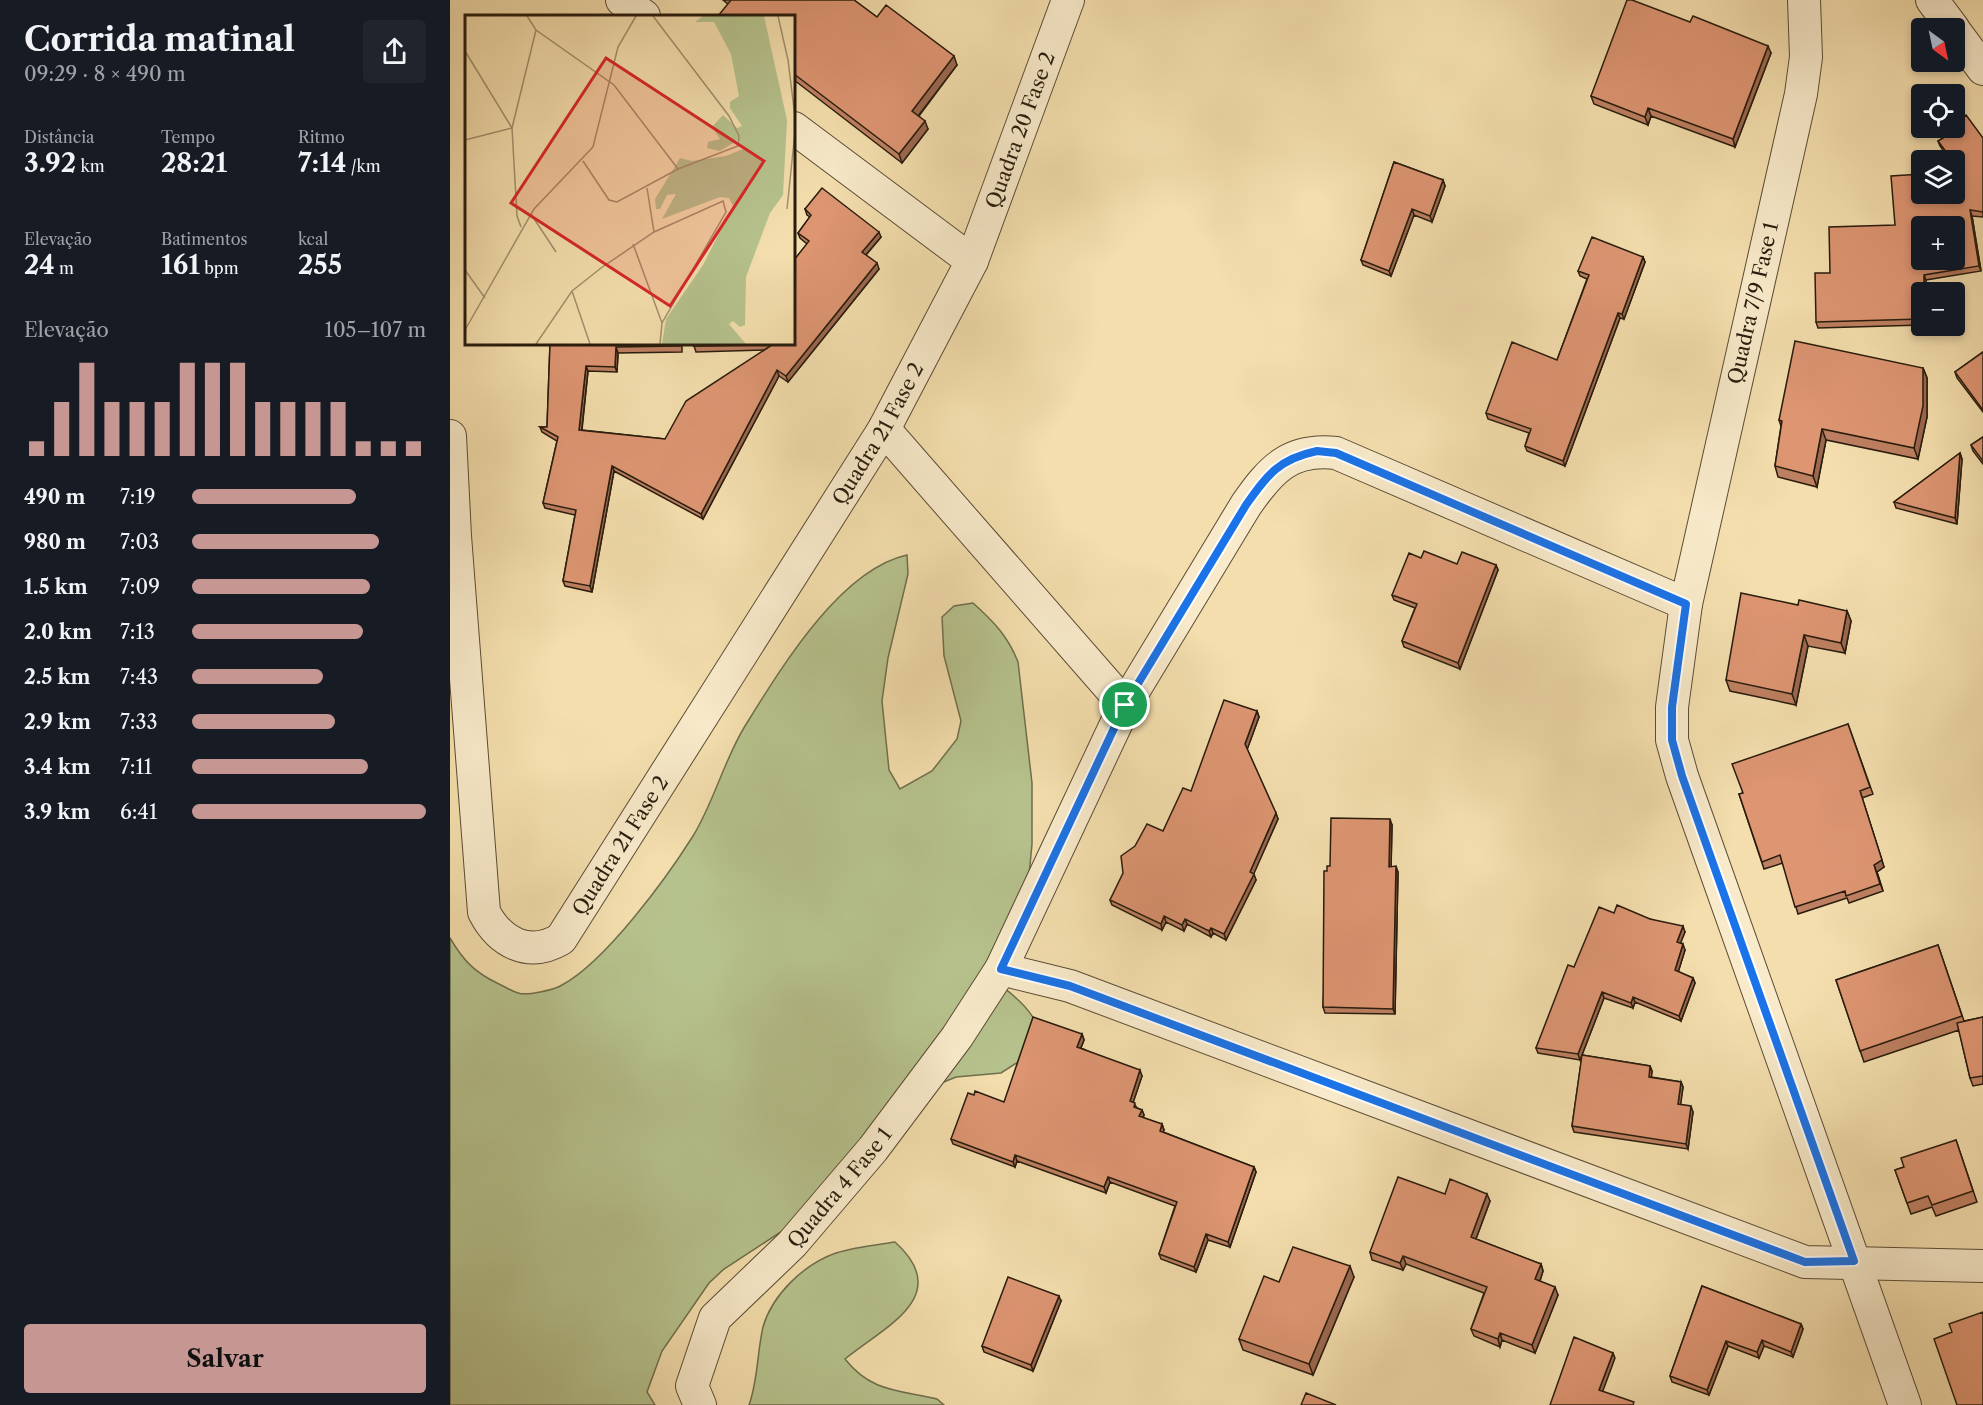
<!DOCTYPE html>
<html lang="pt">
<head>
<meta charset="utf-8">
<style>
	body { margin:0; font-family:"Libre Caslon Text",serif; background:#20242c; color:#f1f3f6; height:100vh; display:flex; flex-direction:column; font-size:22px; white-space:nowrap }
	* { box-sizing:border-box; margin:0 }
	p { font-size:20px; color:#9ea1a6 }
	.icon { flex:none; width:33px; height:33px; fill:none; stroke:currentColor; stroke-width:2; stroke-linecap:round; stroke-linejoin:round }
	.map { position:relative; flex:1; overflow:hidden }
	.sheet { display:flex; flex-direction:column; background:#171b24; width:450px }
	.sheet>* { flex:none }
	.needle { width:39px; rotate:147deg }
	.fabs { position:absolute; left:1461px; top:18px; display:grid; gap:12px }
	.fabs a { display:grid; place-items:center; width:54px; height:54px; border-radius:6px; background:#171b24; box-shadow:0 3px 9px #0003; font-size:30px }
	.pin { position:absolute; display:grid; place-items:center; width:51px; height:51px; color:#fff; margin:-26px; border:3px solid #fff; border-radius:50%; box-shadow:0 2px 6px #0007 }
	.round { display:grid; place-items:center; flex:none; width:63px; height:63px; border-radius:6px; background:#20242c }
	.head { display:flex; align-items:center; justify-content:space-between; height:102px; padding:0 24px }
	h1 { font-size:33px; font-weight:700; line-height:45px }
	.stats { display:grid; grid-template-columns:repeat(3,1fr); gap:9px; height:102px; padding:6px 24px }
	.stats div { display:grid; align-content:center }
	.stats b { font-size:26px; font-weight:700 }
	.stats small { font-size:16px; font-weight:400 }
	.stats p { font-size:16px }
	.chart { height:168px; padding:12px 24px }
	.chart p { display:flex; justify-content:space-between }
	.chart svg { width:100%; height:108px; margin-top:6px; stroke:#c59692; stroke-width:6 }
	.primary-button { display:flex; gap:12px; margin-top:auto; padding:12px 24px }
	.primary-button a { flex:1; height:69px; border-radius:6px; background:#c59692; color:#111; font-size:24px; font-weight:700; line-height:69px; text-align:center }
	ul { padding:0 24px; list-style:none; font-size:20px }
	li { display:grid; grid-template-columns:96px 72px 1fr; align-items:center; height:45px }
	li i { height:15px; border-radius:8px; background:#c59692 }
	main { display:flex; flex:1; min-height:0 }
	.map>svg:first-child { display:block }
	.green { fill:#b6c28d; stroke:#6f6f4d; stroke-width:1.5 }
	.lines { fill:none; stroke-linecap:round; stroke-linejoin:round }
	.minor-casing { stroke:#5b4c35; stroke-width:34 }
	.minor { stroke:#f8eaca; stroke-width:32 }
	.wall { fill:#be8062; stroke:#281c0d; stroke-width:1.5 }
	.shaded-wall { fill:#9b6850; stroke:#281c0d; stroke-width:1.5 }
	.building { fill:#dd9572; stroke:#281c0d; stroke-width:1.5; fill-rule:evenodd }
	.route-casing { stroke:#fff; stroke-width:12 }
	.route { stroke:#1a73e8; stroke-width:8 }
	.labels { text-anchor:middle; stroke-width:4.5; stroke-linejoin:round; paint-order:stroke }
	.street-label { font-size:20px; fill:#281c0d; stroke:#f8eaca }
	.inset-road { fill:none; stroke:#a2906d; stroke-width:1.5 }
	.view { fill:#d62828; fill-opacity:0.15; stroke:#d62828; stroke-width:3 }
	.inset-edge { fill:none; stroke:#281c0d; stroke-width:3 }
</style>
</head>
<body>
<main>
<section class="sheet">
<div class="head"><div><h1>Corrida matinal</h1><p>09:29 · 8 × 490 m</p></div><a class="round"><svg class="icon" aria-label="share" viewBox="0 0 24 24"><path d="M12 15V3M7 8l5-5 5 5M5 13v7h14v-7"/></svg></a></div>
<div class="stats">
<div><p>Distância</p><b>3.92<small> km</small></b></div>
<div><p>Tempo</p><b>28:21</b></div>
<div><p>Ritmo</p><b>7:14<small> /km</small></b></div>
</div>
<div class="stats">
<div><p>Elevação</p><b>24<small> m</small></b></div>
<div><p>Batimentos</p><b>161<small> bpm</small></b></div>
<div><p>kcal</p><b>255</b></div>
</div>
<div class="chart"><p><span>Elevação</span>105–107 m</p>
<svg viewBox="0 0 160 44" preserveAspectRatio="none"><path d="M5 44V38M15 44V22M25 44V6M35 44V22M45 44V22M55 44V22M65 44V6M75 44V6M85 44V6M95 44V22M105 44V22M115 44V22M125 44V22M135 44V38M145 44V38M155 44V38"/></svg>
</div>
<ul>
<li><b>490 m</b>7:19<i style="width:70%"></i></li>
<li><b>980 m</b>7:03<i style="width:80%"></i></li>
<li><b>1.5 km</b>7:09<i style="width:76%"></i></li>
<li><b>2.0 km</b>7:13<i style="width:73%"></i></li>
<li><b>2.5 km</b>7:43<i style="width:56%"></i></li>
<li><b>2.9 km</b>7:33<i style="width:61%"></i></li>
<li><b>3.4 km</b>7:11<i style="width:75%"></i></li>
<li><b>3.9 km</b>6:41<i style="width:100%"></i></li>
</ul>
<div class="primary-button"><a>Salvar</a></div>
</section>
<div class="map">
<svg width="1533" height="1405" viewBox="0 0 1533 1405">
	<rect width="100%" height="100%" fill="#f4dead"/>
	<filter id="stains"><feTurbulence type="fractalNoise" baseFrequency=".00333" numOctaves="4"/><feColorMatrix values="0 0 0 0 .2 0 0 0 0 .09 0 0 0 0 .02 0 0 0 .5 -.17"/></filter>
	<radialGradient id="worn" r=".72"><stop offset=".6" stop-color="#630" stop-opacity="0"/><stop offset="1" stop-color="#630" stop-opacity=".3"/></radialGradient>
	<path class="green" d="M457,555L458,574L438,658L432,701L439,770L450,789L482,771L507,739L511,721L494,656L492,617L504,606L523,603C543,621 558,636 568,662L582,783V844L574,928L535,974C552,986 587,1010 588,1032C588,1038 586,1045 585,1051L551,1073L506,1077L489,1084L363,1211L274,1269L259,1283L212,1351L197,1392L205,1405H0V938C13,960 24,972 47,983C54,986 61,991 68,993C77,996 104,990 112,985C155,962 216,879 243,836C264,802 274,760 295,726C330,670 389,570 457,555Z
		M445,1242C505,1296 434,1327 395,1359C421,1392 448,1390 487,1399L494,1405H299C308,1380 307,1353 313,1327C322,1295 354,1264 386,1253C405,1247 425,1245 445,1242Z"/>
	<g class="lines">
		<defs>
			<g id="minor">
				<path d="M172,0L194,16"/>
				<path d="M1354,0L1356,57L1351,94L1236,604L1222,707V740L1232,776L1455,1405"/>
				<path d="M1482,0L1503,28"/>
				<path d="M1504,30L1533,69"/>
				<path d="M344,128L522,261"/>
				<path d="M434,429L675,705"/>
				<path id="s1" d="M0,436L5,536L34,912C50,943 79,958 111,939L434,429L522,261L618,0"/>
				<path d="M551,969L620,986L1355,1262L1533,1266"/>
				<path id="s2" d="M250,1405L242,1386L265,1318L342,1244L423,1149L507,1037L551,969L675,705L796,505C821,469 840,448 886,453L1236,604"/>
			</g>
		</defs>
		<use href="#minor" class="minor-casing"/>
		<use href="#minor" class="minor"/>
	</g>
	<path class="wall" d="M273,0H404L427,17L507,65L469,116L478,129L452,163L344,80V16L278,4Z
		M1321,53L1285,147L1201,116L1198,125L1144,104L1141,96Z
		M1490,135L1533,138V217L1522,216L1531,271L1476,280L1472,292V325L1368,328L1366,322L1445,225L1472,194L1495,153L1490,146L1488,141L1492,139Z
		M944,162L993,180L995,186L982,222L964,215L941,276L913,265L911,260Z
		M355,209L431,237L416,255L429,269L338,382L329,376L253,519L164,471L142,592L115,586L113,581L125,515L95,508L93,503L107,441L92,432L90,427H97L100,344H232V352L168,353L167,372L138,371L132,430L215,439L314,350L246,352L244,346L344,344L357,244L350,238L348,233L360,217L357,215Z
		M1193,257L1195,262L1174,319L1170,318L1115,466L1077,451L1075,446L1079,433L1038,419L1036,413L1107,360L1137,279L1130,276L1128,271Z
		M1533,352V412L1507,378L1505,372Z
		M1473,368L1477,378V417L1468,459L1376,440L1367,487L1328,477L1325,466L1331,426L1329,420Z
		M1533,437V464L1523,451L1521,445Z
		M1510,453L1512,459L1507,524L1446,508L1444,502Z
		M1007,564L1046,565L1048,570L1010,669L954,647L952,641L965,608L944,600L942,595Z
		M1348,605L1397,611L1401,621L1395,653L1358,646L1346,705L1280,691L1276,680Z
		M807,711L809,717L797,749L828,819L803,874L806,880L776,940L763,933L761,937L737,924L734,931L716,922L712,930L662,905L660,900L713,831L741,791Z
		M1398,724L1423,794L1412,798L1434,867L1427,872L1433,891L1399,903L1397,898L1348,914L1333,863L1314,869L1289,794L1293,793Z
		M942,825L941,867L948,872L945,1014L875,1013L873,1007L880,866Z
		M1164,913L1200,919L1235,932L1230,943L1235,950L1228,972L1243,978L1245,983L1231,1021L1185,1002L1183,1008L1154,998L1132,1055L1200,1066L1202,1071L1201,1077L1231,1082L1233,1087L1230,1105L1243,1112L1238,1149L1124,1132L1122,1126L1132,1056L1130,1060L1088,1053L1086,1048L1124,967Z
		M1488,945L1514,1021L1533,1017V1084L1523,1086L1520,1078L1509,1030L1414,1062L1386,980Z
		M632,1034L634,1040L631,1048L692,1076L683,1102L687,1108L692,1110L694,1115L693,1118L712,1124L714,1130L713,1132L804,1167L806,1172L780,1247L758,1240L746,1272L711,1259L709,1254L725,1206L660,1182L656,1193L567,1161L565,1167L503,1144L501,1139L554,1102Z
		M1506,1140L1527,1202L1486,1216L1482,1207L1461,1214L1445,1170L1454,1167Z
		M995,1194L1040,1201L1026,1239L1091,1264L1093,1271L1090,1281L1108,1295L1085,1353L1052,1340L1050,1347L1024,1336L1021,1329L1034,1293L956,1264L953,1270L922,1260L920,1252Z
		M904,1277L863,1375L793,1350L789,1339L829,1282Z
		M1252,1286L1351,1324L1353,1329L1343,1357L1314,1346L1309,1358L1278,1346L1259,1395L1222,1382L1220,1376Z
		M611,1301L583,1371L534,1352L532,1346Z"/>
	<path class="shaded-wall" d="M1318,46L1321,53L1285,147L1283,139Z
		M504,56L507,65L465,120L462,111Z
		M1198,108L1201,116L1198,125L1195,117Z
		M475,121L478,129L452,163L449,154Z
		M993,180L995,186L982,222L980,216Z
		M962,209L964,215L941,276L939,271Z
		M1520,210L1522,216L1531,271L1529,266Z
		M429,232L431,237L414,257L412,252Z
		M1193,257L1195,262L1174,319L1172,314Z
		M427,263L429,269L338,382L336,376Z
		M1474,275L1476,280V292H1474Z
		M1168,313L1170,318L1115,466L1113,461Z
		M166,347L168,353L167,372L165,367Z
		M136,366L138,371L131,436L129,430Z
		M1473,368L1477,378V417L1468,459L1464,448Z
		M327,370L329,376L253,519L251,514Z
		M1372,429L1376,440L1367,487L1363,476Z
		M1510,453L1512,459L1507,524L1505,518Z
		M162,466L164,471L142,592L140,586Z
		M1046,565L1048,570L1010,669L1008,663Z
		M1397,611L1401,621L1395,653L1391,643Z
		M1354,635L1358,646L1346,705L1342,694Z
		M807,711L809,717L797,750L795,744Z
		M1410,791L1434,867L1427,872L1433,891L1424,865Z
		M826,813L828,819L802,878L800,872Z
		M940,819L942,825L941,872L939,867Z
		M946,866L948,872L945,1014L943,1009Z
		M804,874L806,880L776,940L774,934Z
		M714,916L716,922L712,930L711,924Z
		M735,919L737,924L734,931L732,925Z
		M1233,926L1235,932L1229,947L1227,942Z
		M761,928L763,933L761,937L759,931Z
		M1233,944L1235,950L1227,976L1225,970Z
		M1243,978L1245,983L1231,1021L1229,1016Z
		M1152,992L1154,998L1130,1060L1128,1054Z
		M1183,997L1185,1002L1183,1008L1181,1003Z
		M632,1034L634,1040L629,1052L627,1047Z
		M1200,1066L1202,1071L1201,1082L1199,1077Z
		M690,1070L692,1076L682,1106L680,1101Z
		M1231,1082L1233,1087L1230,1110L1228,1104Z
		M1241,1106L1243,1112L1238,1149L1236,1144Z
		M692,1110L694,1115L691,1122L689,1116Z
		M712,1124L714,1130L712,1136L710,1131Z
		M565,1155L567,1161L565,1167L563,1162Z
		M804,1167L806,1172L780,1247L778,1242Z
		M658,1177L660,1182L656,1193L654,1187Z
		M1037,1194L1040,1201L1024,1244L1021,1237Z
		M756,1234L758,1240L746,1272L744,1267Z
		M953,1256L956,1264L953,1270L950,1263Z
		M1091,1264L1093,1271L1088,1287L1085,1279Z
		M900,1266L904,1277L863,1375L859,1364Z
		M1105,1287L1108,1295L1085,1353L1082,1345Z
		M609,1296L611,1301L583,1371L581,1365Z
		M1351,1324L1353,1329L1343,1357L1341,1352Z
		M1050,1333L1052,1340L1050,1347L1048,1339Z
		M1312,1340L1314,1346L1309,1358L1307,1352Z
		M1276,1341L1278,1346L1259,1395L1257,1390Z
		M1163,1353L1165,1358L1151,1396L1149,1390Z"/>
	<path class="building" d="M281,0H404L427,17L436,5L504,56L462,111L475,121L449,154L344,74V16H268Z
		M1177,0H1182L1240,22L1243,16L1318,46L1283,139L1198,108L1195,117L1141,96Z
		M1516,115L1533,138V212L1520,210L1529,266L1474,275V292H1472V319L1366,322L1365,273H1380L1379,227L1445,225L1441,176L1472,174V194H1504V160H1473V157L1497,153L1488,141L1493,138L1490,135L1500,128H1504V124ZM1472,226H1504V260H1472Z
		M944,162L993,180L980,216L962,209L939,271L911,260Z
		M372,188L429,232L412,252L427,263L336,376L327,370L251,514L162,466L140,586L113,581L126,510L93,503L108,437L90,427H97L100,344H230V346L166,347L165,367L136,366L129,430L215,439L236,401L322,345L244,346L246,344H344V260L359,241L348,233L361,215L355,209Z
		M1142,237L1193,257L1172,314L1168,313L1113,461L1075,446L1081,429L1036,413L1062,342L1107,360L1139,275L1128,271Z
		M1345,341L1473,368V406L1464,448L1372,429L1363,476L1325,466L1332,421L1329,420Z
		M1533,352V410L1505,372Z
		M1533,437V461L1521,445Z
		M1510,453L1505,518L1444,502Z
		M974,551L1007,564L1012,552L1046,565L1008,663L952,641L967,604L942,595L959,553L971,558Z
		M1291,593L1348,605L1349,600L1397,611L1391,643L1354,635L1342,694L1276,680Z
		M774,700L807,711L795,744L826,813L800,872L804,874L774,934L761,928L759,931L735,919L732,925L714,916L711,924L660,900L673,873L671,856L685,846L697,824L713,831L733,788L741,791Z
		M1398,724L1420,787L1410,791L1432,860L1424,865L1430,884L1396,896L1395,891L1345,907L1330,855L1312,862L1289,794L1293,793L1282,764Z
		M881,818L940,819L939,867L946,866L943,1009L873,1007L874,871H877V866H880Z
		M1167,905L1200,919L1233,926L1227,942L1233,944L1225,970L1243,978L1229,1016L1183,997L1181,1003L1152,992L1128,1054L1086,1048L1118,965L1124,967L1149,907L1164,913Z
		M1488,945L1512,1016L1410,1051L1386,980Z
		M583,1017L632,1034L627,1047L690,1070L680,1101L685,1103L684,1107L692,1110L689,1116L712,1124L710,1131L804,1167L778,1242L756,1234L744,1267L709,1254L727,1202L658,1177L654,1187L565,1155L563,1162L501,1139L518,1093L524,1095L525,1091L554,1102Z
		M1533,1017V1076L1520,1078L1507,1023Z
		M1132,1055L1200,1066L1199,1077L1231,1082L1228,1104L1241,1106L1236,1144L1122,1126Z
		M1506,1140L1523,1191L1482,1205L1478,1196L1457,1203L1445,1170L1454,1167L1451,1158Z
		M948,1177L995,1194L1000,1179L1037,1194L1021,1237L1091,1264L1085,1279L1105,1287L1082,1345L1050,1333L1048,1339L1021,1329L1037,1287L953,1256L950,1263L920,1252Z
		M843,1247L900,1266L859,1364L789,1339L814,1276L829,1282Z
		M558,1277L609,1296L581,1365L532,1346Z
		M1252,1286L1351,1324L1341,1352L1312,1340L1307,1352L1276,1341L1257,1390L1220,1376Z
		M1533,1312V1405H1507L1484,1339L1502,1332L1499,1324Z
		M1124,1337L1163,1353L1149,1390L1184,1402L1183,1405H1100Z
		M856,1393L886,1405H851Z"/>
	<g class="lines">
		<defs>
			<path id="route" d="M867,451L886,453L1236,604L1222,707V740L1232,776L1404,1261L1355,1262L620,986L551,969L675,705L796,505C818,474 829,459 867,451Z"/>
		</defs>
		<use href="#route" class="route-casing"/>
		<use href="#route" class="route"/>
	</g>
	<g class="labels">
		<g class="street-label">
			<text dy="7" stroke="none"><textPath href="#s1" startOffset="1503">Quadra 20 Fase 2</textPath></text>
			<text transform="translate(1303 303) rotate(-77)" y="7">Quadra 7/9 Fase 1</text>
			<text dy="7" stroke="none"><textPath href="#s1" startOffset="1167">Quadra 21 Fase 2</textPath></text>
			<text dy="7" stroke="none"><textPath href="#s1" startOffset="681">Quadra 21 Fase 2</textPath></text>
			<text dy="7" stroke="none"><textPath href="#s2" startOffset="273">Quadra 4 Fase 1</textPath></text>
		</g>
	</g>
	<g transform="translate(15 15)">
		<rect width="330" height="330" fill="#f4dead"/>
		<path d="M238,1H299L322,105L318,180L305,198L281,262L280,310L275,312L268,306L264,309L281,329H197L201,304L238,250L268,191L264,183L255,182L197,204L211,179L202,180L195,194H191L190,184L215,143L227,146L261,141L278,134L273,125L255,136L242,133L243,127L255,124L247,112L258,100L272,113L277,111L265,93V87L274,81L266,39L249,7H230Z" fill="#b6c28d"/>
		<path class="inset-road" d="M62,1L71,15L149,70L213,154M313,1L323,45L330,102M0,36L47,113L52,201L56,212M47,113L71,15M0,125L47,113M118,146L144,185L152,187L213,154L273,131L274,121L264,101L188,1M182,173L189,217M322,194L330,117M66,199L91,237M168,229L197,308M0,255L20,283M107,276L125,329M0,315L69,194L128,132L153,32L171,1M71,329L107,276L136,253L189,217L258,186L261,197L197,308L195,329"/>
		<path class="view" d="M141,43L299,146L205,291L46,188Z"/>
		<rect width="330" height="330" class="inset-edge"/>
	</g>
	<rect width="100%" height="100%" filter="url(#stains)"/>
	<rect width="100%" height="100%" fill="url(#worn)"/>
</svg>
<div class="fabs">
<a><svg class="needle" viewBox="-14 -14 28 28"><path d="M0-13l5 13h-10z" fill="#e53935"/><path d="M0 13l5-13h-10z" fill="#9ea1a6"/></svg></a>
<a><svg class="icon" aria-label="locate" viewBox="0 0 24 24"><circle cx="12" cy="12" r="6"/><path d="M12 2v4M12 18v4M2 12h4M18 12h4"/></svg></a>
<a><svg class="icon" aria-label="layers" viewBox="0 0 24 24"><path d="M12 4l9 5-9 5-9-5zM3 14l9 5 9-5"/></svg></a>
<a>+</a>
<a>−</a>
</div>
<div class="pin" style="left:675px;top:705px;background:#1e9e55"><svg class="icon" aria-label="arrive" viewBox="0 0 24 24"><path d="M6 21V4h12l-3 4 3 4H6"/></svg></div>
</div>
</main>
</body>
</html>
